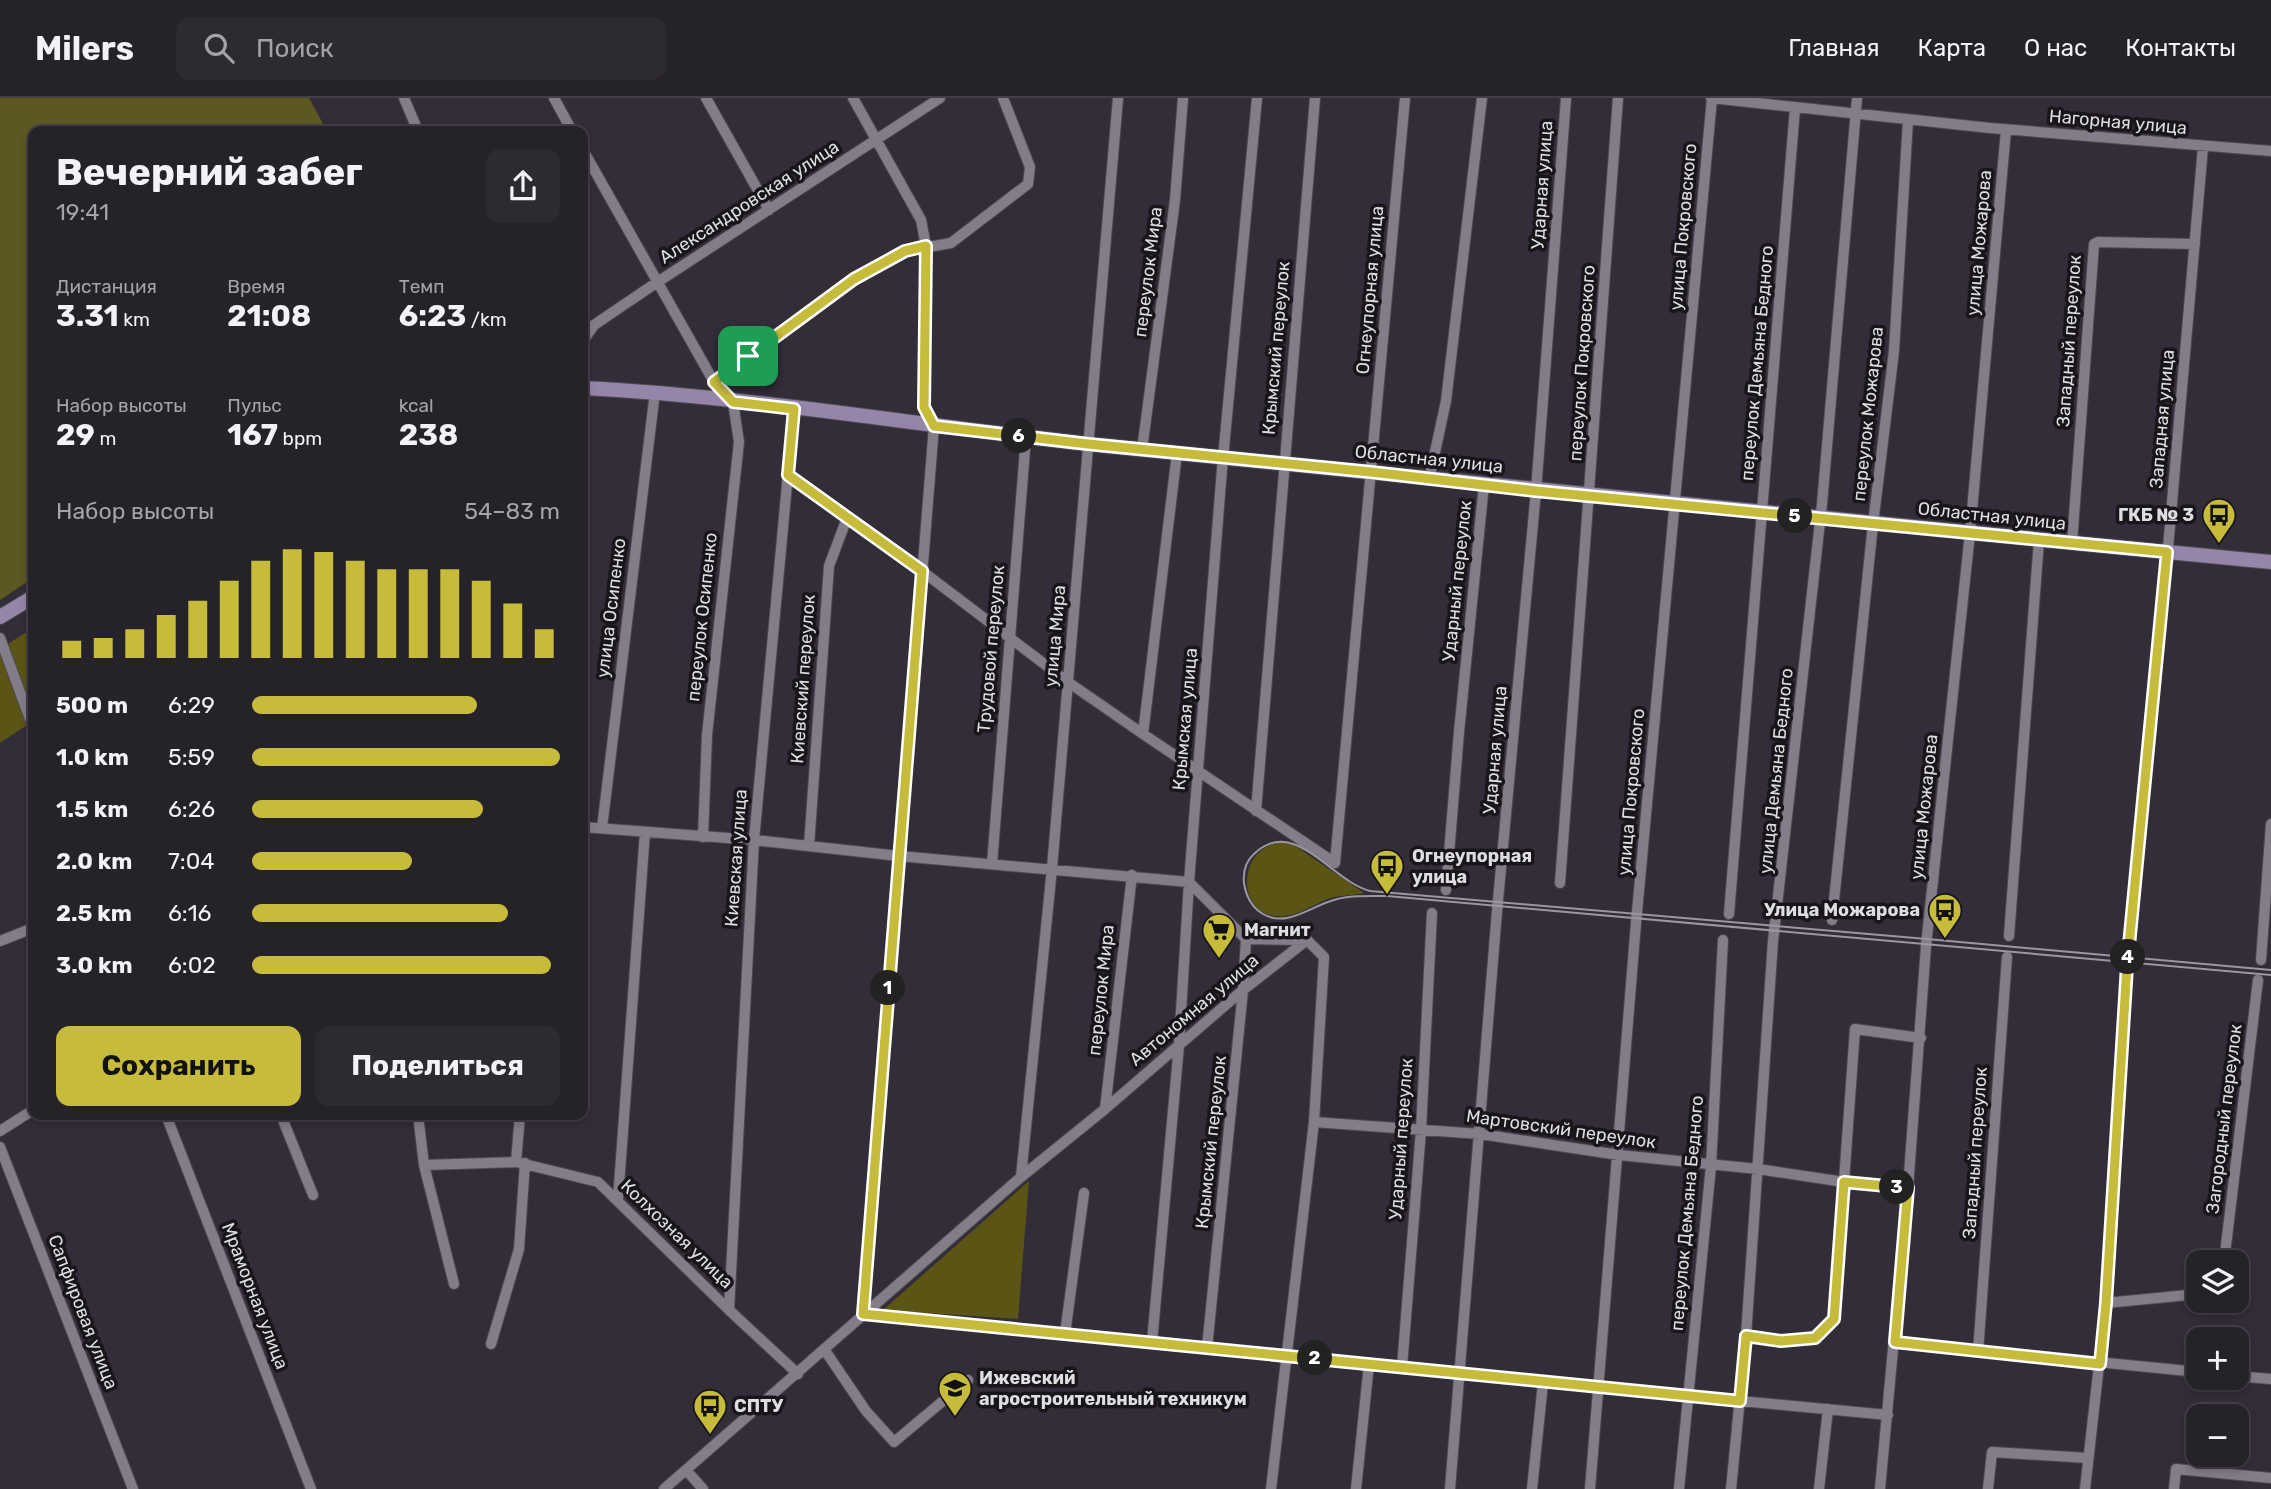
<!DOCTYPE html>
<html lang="ru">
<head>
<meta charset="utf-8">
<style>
	body { margin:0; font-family:Rubik,sans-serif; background:#2e2a32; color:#f1f3f6; height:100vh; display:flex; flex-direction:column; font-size:26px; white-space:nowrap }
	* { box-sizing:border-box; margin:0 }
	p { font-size:23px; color:#a4a4a8 }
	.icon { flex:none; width:38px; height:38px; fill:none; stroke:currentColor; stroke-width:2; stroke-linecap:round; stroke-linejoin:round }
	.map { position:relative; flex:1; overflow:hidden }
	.side { position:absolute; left:28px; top:28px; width:560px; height:994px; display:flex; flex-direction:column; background:#26222a; border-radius:14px; box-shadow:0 4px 10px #0003,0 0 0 2px #423f47 }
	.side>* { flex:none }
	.controls { position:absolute; left:2186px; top:1152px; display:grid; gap:14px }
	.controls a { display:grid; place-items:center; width:63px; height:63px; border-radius:14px; background:#26222a; box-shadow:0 4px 10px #0003,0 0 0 2px #423f47; font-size:35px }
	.pin { position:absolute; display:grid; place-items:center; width:60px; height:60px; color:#fff; margin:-30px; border-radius:14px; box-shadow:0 4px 10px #0006 }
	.km { position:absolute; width:35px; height:35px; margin:-18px; border-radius:50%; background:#222; color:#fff; font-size:19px; line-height:35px; text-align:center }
	.round { display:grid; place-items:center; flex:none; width:74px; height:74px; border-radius:14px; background:#2e2a32 }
	.headline { display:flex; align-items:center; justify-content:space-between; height:119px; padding:0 28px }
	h1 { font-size:38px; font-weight:700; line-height:52px }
	.metrics { display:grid; grid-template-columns:repeat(3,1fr); gap:10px; height:119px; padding:7px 28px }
	.metrics div { display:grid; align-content:center }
	.metrics b { font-size:30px; font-weight:700 }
	.metrics small { font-size:19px; font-weight:400 }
	.metrics p { font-size:19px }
	.chart { height:196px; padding:14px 28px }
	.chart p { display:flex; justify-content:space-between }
	.chart svg { width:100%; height:126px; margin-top:7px; stroke:#c7bb3c; stroke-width:6 }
	.action { display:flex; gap:14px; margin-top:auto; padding:14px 28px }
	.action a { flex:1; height:80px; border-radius:14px; background:#c7bb3c; color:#111; font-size:28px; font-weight:700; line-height:80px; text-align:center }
	.action a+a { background:#2e2a32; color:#f1f3f6 }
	ul { padding:0 28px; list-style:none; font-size:23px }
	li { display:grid; grid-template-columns:112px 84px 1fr; align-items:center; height:52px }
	li i { height:18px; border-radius:9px; background:#c7bb3c }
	header { display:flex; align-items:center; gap:42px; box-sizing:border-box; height:98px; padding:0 35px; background:#26222a; border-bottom:2px solid #423f47 }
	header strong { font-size:33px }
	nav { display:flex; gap:38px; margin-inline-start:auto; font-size:24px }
	.search { width:490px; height:63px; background:#2e2a32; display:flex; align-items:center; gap:18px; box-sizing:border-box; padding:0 24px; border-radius:14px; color:#a4a4a8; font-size:26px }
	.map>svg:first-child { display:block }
	.green { fill:#5b5515 }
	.forest { fill:#5d5822 }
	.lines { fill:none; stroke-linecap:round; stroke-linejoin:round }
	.minor-casing { stroke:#4d4952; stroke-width:12 }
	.secondary-casing { stroke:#4d4952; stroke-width:16 }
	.minor { stroke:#837d8a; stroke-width:10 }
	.secondary { stroke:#9585a8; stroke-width:14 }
	.tram { stroke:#9a979f; stroke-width:2 }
	.route-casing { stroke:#fff; stroke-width:14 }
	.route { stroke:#c7bb3c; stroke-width:9 }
	.labels { text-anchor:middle; stroke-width:7; stroke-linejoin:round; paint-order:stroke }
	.street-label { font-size:18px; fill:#dfdce3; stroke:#18161b }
	.poi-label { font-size:18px; font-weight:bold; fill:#dfdce3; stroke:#18161b; text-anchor:start }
</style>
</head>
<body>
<header>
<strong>Milers</strong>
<div class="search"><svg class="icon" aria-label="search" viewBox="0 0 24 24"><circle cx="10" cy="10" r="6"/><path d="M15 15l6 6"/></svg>Поиск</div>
<nav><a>Главная</a><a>Карта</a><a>О нас</a><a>Контакты</a></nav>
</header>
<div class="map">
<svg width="2271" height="1391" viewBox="0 0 2271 1391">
	<rect width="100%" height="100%" fill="#322d38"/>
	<path class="green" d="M33,530V623L0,645V551Z
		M1281,744L1294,747L1364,795C1354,797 1342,797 1331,800C1312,806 1296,821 1274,818C1236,812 1238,750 1281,744Z
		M1029,1083L1018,1221L883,1212Z"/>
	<path class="forest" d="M0,0H309L327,33H33V480L0,502Z"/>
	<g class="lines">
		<defs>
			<path id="minor" d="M404,0L418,33
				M554,0L572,33
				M706,0L769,112
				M853,0L921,122L926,148L924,309L934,328L863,1216
				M1711,0L1990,30L2271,53
				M583,52L714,284L733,304L739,344L707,637L703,739
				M583,243L594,227L656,185L940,0
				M714,284L854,181L906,153L951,145L1028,86L1030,69L1003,0
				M1142,352L1175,102L1183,0
				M788,377L922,473L1068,584L1143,636L1335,765L1405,0
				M1429,382L1446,303L1482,0
				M2072,445L2094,146L2098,144L2195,146
				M0,540L33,629
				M1143,636L1177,355
				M1256,713L1315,0
				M583,729L754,742L899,758L1189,784L1246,841L1307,842
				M602,730L655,294
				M809,748L829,468L847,420
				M992,766L1026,339
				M1560,785L1618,0
				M1446,792L1459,634L1484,386
				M1729,816L1795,10
				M1832,822L1873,426L1894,253L1908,22
				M2009,838L2039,442
				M0,843L33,830
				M2261,862L2271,726
				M1105,1011L1132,777
				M166,1017L311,1391
				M281,1017L313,1097
				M418,1017L424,1067L454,1186
				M1314,1024L1480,1036L1619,1057L1758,1071L1844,1084L1908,1090
				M0,1033L33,1012
				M0,1049L133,1391
				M516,1064L520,1017
				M424,1067L516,1064L598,1084L729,1212L798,1276
				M1021,1079L1052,770L1118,0
				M618,1101L645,734
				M2224,1164L2258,882
				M2106,1205L2198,1196
				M729,1212L754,742L794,311
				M863,1216C1205,1250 1546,1286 1888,1317
				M1065,1236L1084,1095
				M1746,1238L1781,1243L1815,1240L1834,1221L1855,931L1921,940
				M1152,1244L1179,947L1189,784L1222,371L1257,0
				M1895,1244L2198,1274
				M491,1246L519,1151L525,1065
				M1207,1250L1243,892L1246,841
				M824,1251L866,1313L894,1344L968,1282
				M1978,1254L2007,859
				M1402,1269L1421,1032L1432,815
				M2236,1278L2271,1281
				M686,1372L703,1391
				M664,1391L1021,1079L1105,1011L1243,892L1307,842
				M1271,1391L1314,1024L1324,859L1307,842
				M1356,1391L1369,1266
				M1450,1391L1497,813L1536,393L1566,0
				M1532,1391L1543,1285
				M1590,1391L1636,825L1712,0
				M1679,1391L1711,1068L1723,842
				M1731,1391L1746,1238L1773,843L1822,406L1857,0
				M1819,1391L1828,1311
				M1880,1391L1908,1090L1926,848L1970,435L2006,32
				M1988,1391L1992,1354L2088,1360
				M2085,1391L2106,1205L2127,868L2169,439L2203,49
				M2174,1391L2176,1371L2271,1380"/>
			<path id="secondary" d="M583,290C761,299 939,331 1117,349C1501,388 1886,427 2271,464
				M0,519L33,499"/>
		</defs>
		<use href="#minor" class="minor-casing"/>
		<use href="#secondary" class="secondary-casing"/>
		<use href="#minor" class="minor"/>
		<use href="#secondary" class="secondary"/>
		<path class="tram" d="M2271,872L1927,841L1370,793C1331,783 1294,717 1254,756C1246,763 1243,774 1244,785C1246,798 1251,809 1263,816C1287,830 1311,808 1334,802C1351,797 1369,798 1387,798L2271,877"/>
	</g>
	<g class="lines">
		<defs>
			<path id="route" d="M926,148L924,309L934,328L1088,346L1371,374L1536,393L2167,454L2127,868L2106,1205L2100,1266L1895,1244L1908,1090L1844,1084L1834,1221L1815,1240L1781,1243L1746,1238L1740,1303C1448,1276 1156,1245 863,1216L922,473L788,377L794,311L733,304L714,284L854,181L905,153Z"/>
		</defs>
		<use href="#route" class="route-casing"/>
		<use href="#route" class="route"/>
	</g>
	<defs>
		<symbol id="bus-pin" viewBox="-11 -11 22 30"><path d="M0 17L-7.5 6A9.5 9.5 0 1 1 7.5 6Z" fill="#c7bb3c" stroke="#18161b"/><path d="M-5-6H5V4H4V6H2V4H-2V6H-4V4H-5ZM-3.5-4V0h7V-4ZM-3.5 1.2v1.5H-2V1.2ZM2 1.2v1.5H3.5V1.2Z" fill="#111"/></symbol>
		<symbol id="supermarket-pin" viewBox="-11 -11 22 30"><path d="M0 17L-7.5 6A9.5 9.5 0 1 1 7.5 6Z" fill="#c7bb3c" stroke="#18161b"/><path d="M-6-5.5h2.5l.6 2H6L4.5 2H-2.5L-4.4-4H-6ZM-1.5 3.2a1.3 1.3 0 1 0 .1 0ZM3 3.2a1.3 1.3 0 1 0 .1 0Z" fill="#111"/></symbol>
		<symbol id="university-pin" viewBox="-11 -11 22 30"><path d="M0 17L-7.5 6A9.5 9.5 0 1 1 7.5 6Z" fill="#c7bb3c" stroke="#18161b"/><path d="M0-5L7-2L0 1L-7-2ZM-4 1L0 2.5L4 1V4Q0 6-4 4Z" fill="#111"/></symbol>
	</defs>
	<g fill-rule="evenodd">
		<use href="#bus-pin" x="2200" y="398" width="38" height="52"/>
		<use href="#bus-pin" x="1368" y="749" width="38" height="52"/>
		<use href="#bus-pin" x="1926" y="793" width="38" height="52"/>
		<use href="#supermarket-pin" x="1200" y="813" width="38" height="52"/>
		<use href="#university-pin" x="936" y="1271" width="38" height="52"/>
		<use href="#bus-pin" x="691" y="1289" width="38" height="52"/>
	</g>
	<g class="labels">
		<g class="street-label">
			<text transform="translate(2118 24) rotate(5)" y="6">Нагорная улица</text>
			<text transform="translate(1542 87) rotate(-86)" y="6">Ударная улица</text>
			<text transform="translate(749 104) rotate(-33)" y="6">Александровская улица</text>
			<text transform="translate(1683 129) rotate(-85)" y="6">улица Покровского</text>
			<text transform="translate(1979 145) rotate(-85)" y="6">улица Можарова</text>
			<text transform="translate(1148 174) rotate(-83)" y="6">переулок Мира</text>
			<text transform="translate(1370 192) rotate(-85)" y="6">Огнеупорная улица</text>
			<text transform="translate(2069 243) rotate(-86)" y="6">Западный переулок</text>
			<text transform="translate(1276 250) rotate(-85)" y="6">Крымский переулок</text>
			<text transform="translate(1582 265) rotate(-86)" y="6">переулок Покровского</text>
			<text transform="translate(1757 265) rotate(-85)" y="6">переулок Демьяна Бедного</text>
			<text transform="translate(1868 316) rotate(-84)" y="6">переулок Можарова</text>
			<text transform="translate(2162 321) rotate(-85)" y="6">Западная улица</text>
			<text transform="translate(1429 361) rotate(6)" y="6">Областная улица</text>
			<text transform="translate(1992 418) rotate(6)" y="6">Областная улица</text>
			<text transform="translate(1457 483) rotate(-84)" y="6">Ударный переулок</text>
			<text transform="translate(611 510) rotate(-83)" y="6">улица Осипенко</text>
			<text transform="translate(702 519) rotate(-84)" y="6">переулок Осипенко</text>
			<text transform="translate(1055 538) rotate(-85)" y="6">улица Мира</text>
			<text transform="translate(991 551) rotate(-85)" y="6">Трудовой переулок</text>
			<text transform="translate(803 581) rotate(-86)" y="6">Киевский переулок</text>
			<text transform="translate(1185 621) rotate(-85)" y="6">Крымская улица</text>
			<text transform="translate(1495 652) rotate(-85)" y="6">Ударная улица</text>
			<text transform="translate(1776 673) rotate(-84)" y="6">улица Демьяна Бедного</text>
			<text transform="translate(1631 694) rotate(-85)" y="6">улица Покровского</text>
			<text transform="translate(1924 709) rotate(-84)" y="6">улица Можарова</text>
			<text transform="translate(736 760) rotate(-86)" y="6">Киевская улица</text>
			<text transform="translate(1101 892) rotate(-84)" y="6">переулок Мира</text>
			<text transform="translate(1194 912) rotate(-40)" y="6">Автономная улица</text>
			<text transform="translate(2224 1021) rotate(-83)" y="6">Загородный переулок</text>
			<text transform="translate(1561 1031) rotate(8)" y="6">Мартовский переулок</text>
			<text transform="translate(1401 1041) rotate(-86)" y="6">Ударный переулок</text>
			<text transform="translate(1211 1044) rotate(-84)" y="6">Крымский переулок</text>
			<text transform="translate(1975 1055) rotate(-86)" y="6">Западный переулок</text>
			<text transform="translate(1687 1115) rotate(-85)" y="6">переулок Демьяна Бедного</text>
			<text transform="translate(677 1136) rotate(44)" y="6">Колхозная улица</text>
			<text transform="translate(255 1198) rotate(69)" y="6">Мраморная улица</text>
			<text transform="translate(83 1214) rotate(69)" y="6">Сапфировая улица</text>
		</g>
		<g class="poi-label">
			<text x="2194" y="423" text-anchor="end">ГКБ № 3</text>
			<text x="1412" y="764">Огнеупорная<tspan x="1412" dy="21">улица</tspan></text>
			<text x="1920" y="818" text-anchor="end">Улица Можарова</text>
			<text x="1244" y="838">Магнит</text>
			<text x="979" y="1286">Ижевский<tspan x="979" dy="21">агростроительный техникум</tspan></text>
			<text x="734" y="1314">СПТУ</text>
		</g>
	</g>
</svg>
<div class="controls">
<a><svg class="icon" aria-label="layers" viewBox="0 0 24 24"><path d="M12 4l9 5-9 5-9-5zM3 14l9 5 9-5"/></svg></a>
<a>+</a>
<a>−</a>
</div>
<div class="pin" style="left:748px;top:258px;background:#1e9e55"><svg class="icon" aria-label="arrive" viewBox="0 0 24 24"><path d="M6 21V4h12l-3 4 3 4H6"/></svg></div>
<b class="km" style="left:888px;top:890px">1</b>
<b class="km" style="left:1315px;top:1260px">2</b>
<b class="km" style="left:1897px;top:1089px">3</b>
<b class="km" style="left:2128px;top:859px">4</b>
<b class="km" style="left:1795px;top:418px">5</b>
<b class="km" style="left:1019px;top:338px">6</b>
<section class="side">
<div class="headline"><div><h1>Вечерний забег</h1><p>19:41</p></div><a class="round"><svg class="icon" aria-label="share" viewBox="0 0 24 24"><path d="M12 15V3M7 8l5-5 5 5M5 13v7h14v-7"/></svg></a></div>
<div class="metrics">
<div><p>Дистанция</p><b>3.31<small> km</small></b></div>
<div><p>Время</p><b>21:08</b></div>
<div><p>Темп</p><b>6:23<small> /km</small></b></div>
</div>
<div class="metrics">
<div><p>Набор высоты</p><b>29<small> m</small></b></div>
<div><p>Пульс</p><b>167<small> bpm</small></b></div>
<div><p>kcal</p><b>238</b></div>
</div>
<div class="chart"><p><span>Набор высоты</span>54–83 m</p>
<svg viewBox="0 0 160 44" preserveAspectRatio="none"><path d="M5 44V38M15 44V37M25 44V34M35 44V29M45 44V24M55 44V17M65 44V10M75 44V6M85 44V7M95 44V10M105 44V13M115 44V13M125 44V13M135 44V17M145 44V25M155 44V34"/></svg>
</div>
<ul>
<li><b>500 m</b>6:29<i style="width:73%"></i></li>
<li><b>1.0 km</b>5:59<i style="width:100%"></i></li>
<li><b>1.5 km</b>6:26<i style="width:75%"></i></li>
<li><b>2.0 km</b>7:04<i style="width:52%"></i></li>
<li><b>2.5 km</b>6:16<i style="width:83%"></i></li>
<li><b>3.0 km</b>6:02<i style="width:97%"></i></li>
</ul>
<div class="action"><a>Сохранить</a><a>Поделиться</a></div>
</section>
</div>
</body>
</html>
